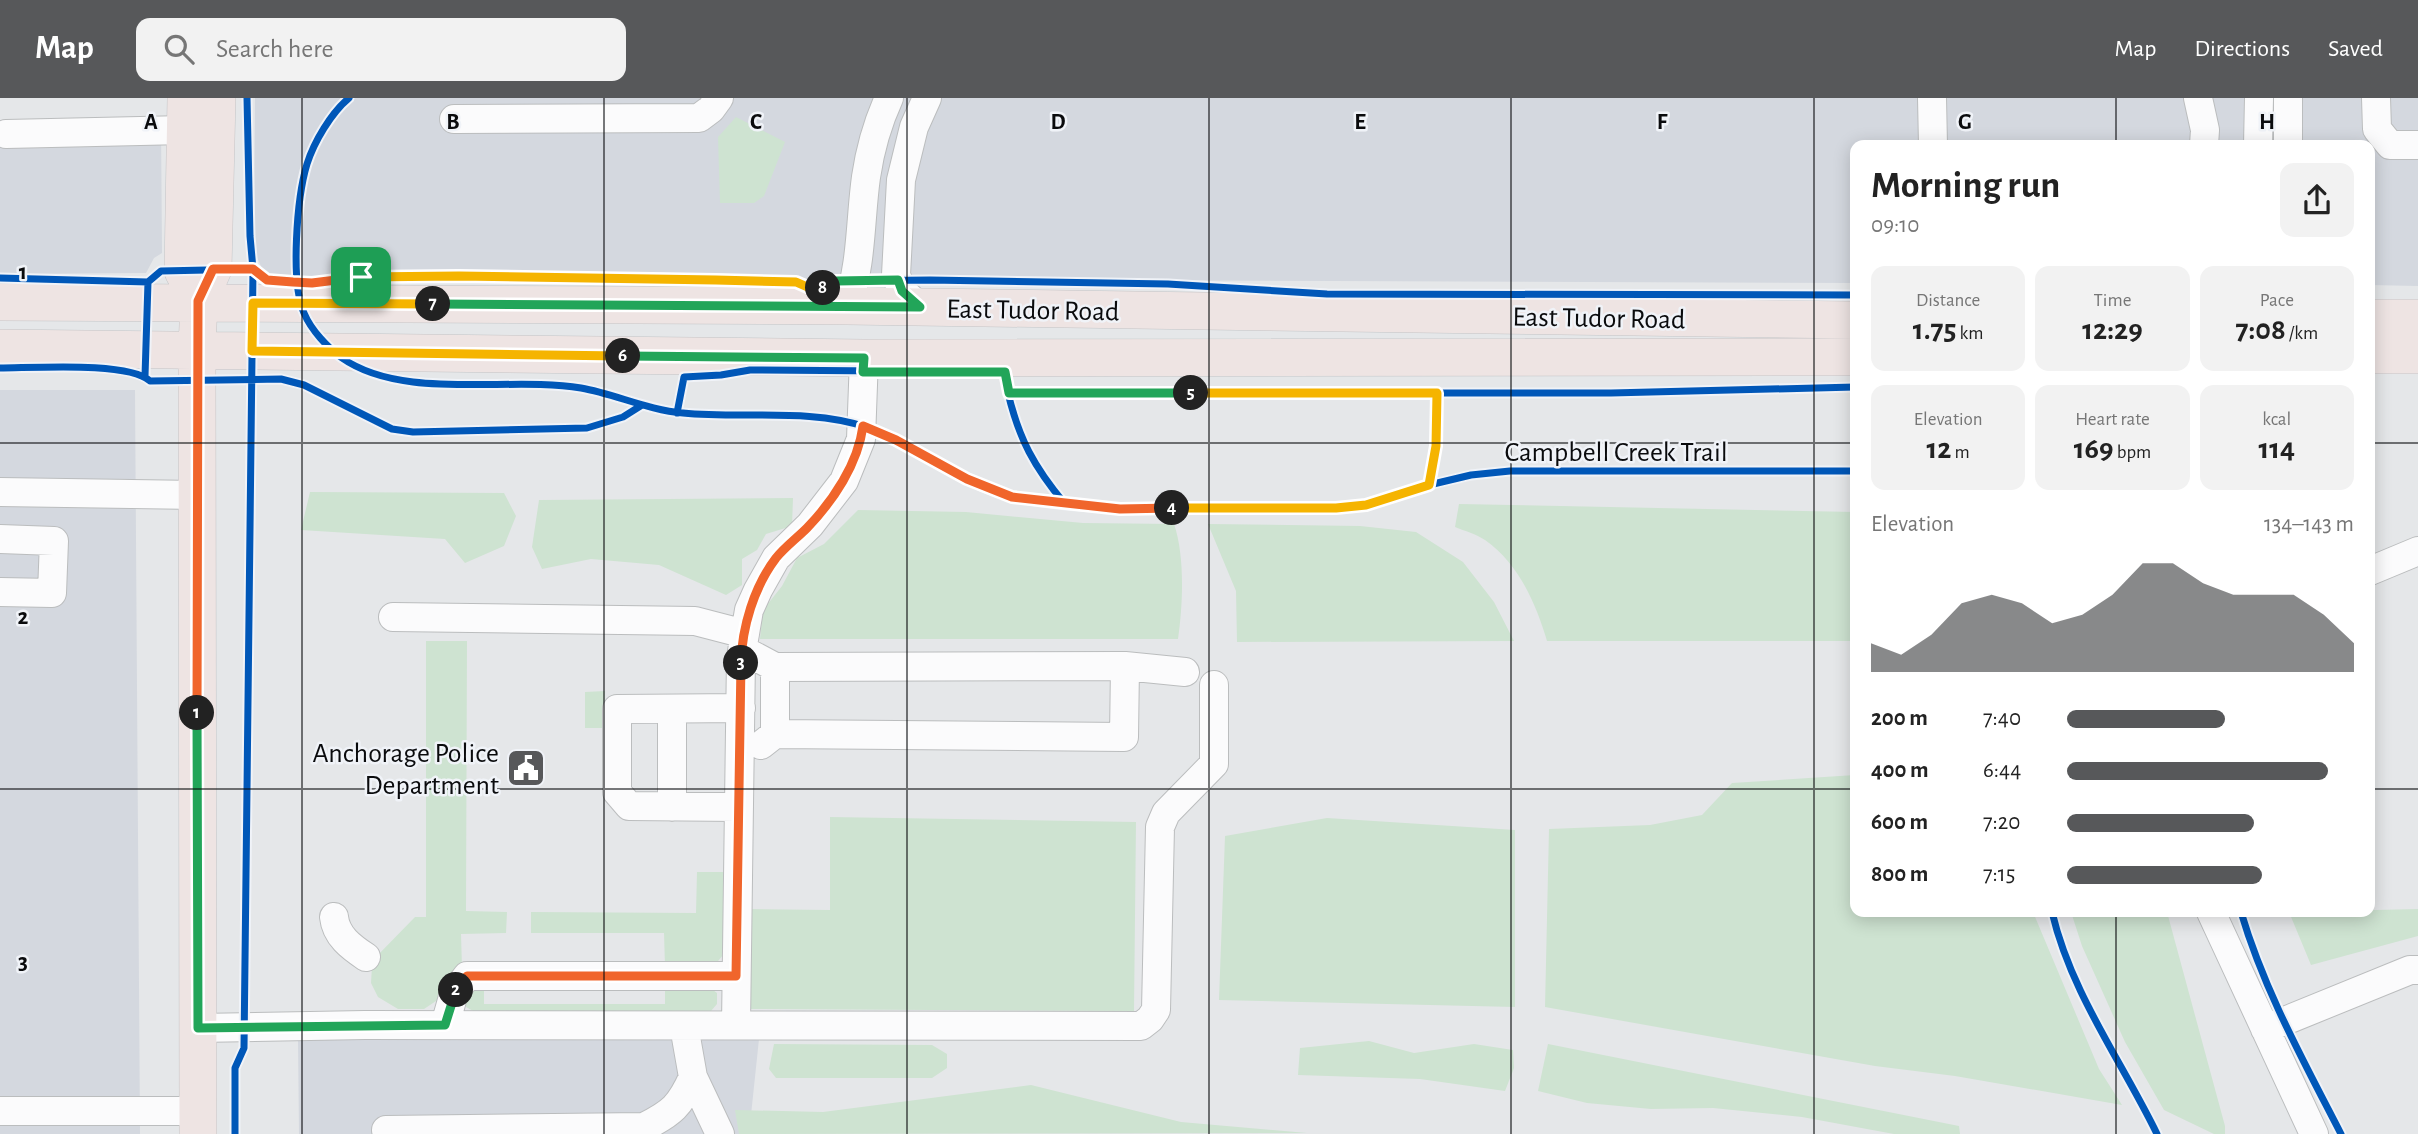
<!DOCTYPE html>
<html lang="en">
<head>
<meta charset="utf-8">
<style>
	body { margin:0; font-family:"Alegreya Sans",sans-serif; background:#f2f2f2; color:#222; height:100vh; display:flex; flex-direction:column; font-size:26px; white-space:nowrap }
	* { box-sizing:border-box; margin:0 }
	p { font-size:23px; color:#767676 }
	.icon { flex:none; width:38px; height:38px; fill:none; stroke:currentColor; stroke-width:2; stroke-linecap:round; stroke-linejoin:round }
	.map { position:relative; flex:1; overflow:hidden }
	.side { position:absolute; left:1850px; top:42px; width:525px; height:777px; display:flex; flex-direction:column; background:#fff; border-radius:14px; box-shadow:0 4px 18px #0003 }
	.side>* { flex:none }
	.pin { position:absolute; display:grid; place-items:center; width:60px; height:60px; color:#fff; margin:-30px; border-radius:14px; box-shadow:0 4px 10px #0006 }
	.km { position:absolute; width:35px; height:35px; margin:-18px; border-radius:50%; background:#222; color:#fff; font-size:19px; line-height:35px; text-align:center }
	.round { display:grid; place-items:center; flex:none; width:74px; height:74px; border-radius:14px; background:#f2f2f2 }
	.head { display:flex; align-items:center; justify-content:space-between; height:119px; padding:0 21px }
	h1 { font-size:38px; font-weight:600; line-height:52px }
	.metrics { display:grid; grid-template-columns:repeat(3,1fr); gap:10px; height:119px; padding:7px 21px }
	.metrics div { display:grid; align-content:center; border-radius:14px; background:#f2f2f2; text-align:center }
	.metrics b { font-size:30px; font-weight:600 }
	.metrics small { font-size:19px; font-weight:400 }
	.metrics p { font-size:19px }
	.chart { height:196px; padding:14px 21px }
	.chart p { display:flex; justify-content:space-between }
	.chart svg { width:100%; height:126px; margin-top:7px; fill:#57585a; opacity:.7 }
	ul { padding:0 21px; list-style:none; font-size:23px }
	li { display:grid; grid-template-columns:112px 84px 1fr; align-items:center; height:52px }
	li i { height:18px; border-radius:9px; background:#57585a }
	header { display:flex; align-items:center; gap:42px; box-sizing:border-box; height:98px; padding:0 35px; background:#57585a; color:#fff }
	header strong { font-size:33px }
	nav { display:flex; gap:38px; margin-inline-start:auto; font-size:24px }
	.search { width:490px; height:63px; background:#f2f2f2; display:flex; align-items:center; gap:18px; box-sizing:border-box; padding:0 24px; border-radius:14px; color:#767676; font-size:26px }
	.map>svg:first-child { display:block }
	.built { fill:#d4d8df }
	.green { fill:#cee3d1 }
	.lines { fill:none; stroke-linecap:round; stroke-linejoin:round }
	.minor-casing { stroke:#bbbdbe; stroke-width:30 }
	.major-casing { stroke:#c4c5c7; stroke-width:38 }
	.minor { stroke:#fbfbfc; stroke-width:28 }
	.major { stroke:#eee4e3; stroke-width:37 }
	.cycleway-casing { stroke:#f0f3f8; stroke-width:11 }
	.cycleway { stroke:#0057b8; stroke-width:7 }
	.split-1-casing { stroke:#fff; stroke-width:14 }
	.split-2-casing { stroke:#fff; stroke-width:14 }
	.split-3-casing { stroke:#fff; stroke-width:14 }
	.split-4-casing { stroke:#fff; stroke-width:14 }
	.split-5-casing { stroke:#fff; stroke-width:14 }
	.split-6-casing { stroke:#fff; stroke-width:14 }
	.split-7-casing { stroke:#fff; stroke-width:14 }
	.split-8-casing { stroke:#fff; stroke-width:14 }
	.split-9-casing { stroke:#fff; stroke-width:14 }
	.split-1 { stroke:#f0652b; stroke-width:9 }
	.split-2 { stroke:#22a559; stroke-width:9 }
	.split-3 { stroke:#f0652b; stroke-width:9 }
	.split-4 { stroke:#f0652b; stroke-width:9 }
	.split-5 { stroke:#f5b400; stroke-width:9 }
	.split-6 { stroke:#22a559; stroke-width:9 }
	.split-7 { stroke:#f5b400; stroke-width:9 }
	.split-8 { stroke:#22a559; stroke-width:9 }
	.split-9 { stroke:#f5b400; stroke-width:9 }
	.grid { fill:none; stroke:#0a0b0d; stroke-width:2; stroke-opacity:0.55 }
	.labels { text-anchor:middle; stroke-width:5; stroke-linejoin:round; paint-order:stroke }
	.street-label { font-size:28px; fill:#0a0b0d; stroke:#f0f3f8 }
	.poi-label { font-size:28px; fill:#0a0b0d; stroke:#f0f3f8; text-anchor:end }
	.grid-label { font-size:23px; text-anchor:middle; font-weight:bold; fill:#0a0b0d; stroke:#f0f3f8; stroke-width:5; stroke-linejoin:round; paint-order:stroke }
</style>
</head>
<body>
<header>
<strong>Map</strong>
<div class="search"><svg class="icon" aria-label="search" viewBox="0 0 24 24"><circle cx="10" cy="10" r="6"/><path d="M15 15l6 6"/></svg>Search here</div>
<nav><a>Map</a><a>Directions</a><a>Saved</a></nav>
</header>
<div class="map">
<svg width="2418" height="1036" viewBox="0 0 2418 1036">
	<rect width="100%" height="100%" fill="#e5e7e9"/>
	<path class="built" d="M255,0H2418V188L2370,187V47H1855V185L266,179L254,153Z
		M161,26L162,155L154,160L146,175L0,176V27Z
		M0,292H135L140,1036H0Z
		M759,941L749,1036H299L298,942Z"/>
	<path class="green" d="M736,19L785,44L764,98L754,105H720L718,39Z
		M310,394L504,395L516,418L504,448L465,465L445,441L301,432Z
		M793,400L792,428L766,436L757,452L742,461V487L726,497L659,467L591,461L542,471L532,449L539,402Z
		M1459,406L1855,414V543H1547C1536,505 1518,465 1485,442C1476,436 1465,433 1455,429Z
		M858,412L966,414L1083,425L1174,426C1185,458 1183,506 1178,541H760L763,512L782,488L797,460L824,446Z
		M1208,426L1360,428L1416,434L1463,464L1494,504L1514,543L1237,544L1236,493Z
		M426,543H467L466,813L507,814L506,835L461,836L462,870L442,899L424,911H398L378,899L371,885L372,868L375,860L415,819H426Z
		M605,593L604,630H585V594Z
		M1855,677V814H2033L2099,971L2122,1007L1955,978L1875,968L1545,909L1549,731L1650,727L1702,717L1732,685Z
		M830,719L1136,724L1134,913L746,911V811L830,812Z
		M1327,720L1515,732V909L1219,902L1225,738Z
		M697,774H724L723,857L714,868H665L664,835H531V814L696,815Z
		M2418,811V838L2311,867L2289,814Z
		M2071,814H2167L2225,1028V1036H2214L2164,1012L2125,944L2082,848Z
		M484,886V906H665V888L709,889L717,895V906L711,913L475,914L466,909V895Z
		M1369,943L1414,955L1474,946L1513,952L1514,970L1505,993L1420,981L1298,977L1300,950Z
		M774,946L932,947L947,956V970L932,980H776L769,971Z
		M1548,946L1959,1028L1960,1036H1894L1802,1019L1713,1010L1651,1011L1587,1005L1538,993Z
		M1031,987L1181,1024L1307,1035L739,1036L735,1012L823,1014Z"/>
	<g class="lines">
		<defs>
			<path id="minor" d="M1932,0L1933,47
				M2198,0L2205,32L2204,47
				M2288,0V47
				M2376,0L2377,31L2390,47H2418
				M454,21L699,20L711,11L719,0
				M6,36L185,32
				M2258,47L2259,0
				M847,208C862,167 860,122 866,79C870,52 878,24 889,0
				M920,209L902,193L896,177L901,82L914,29L927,0
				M0,394L197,397
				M0,441L54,443L52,495L0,494
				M2370,473L2418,453
				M393,519L695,523L745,536
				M743,552L775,569L1125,568L1185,574
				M672,611V709
				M775,636L1124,639L1125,568
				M761,647L775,636V569
				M739,709L629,708L617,694V611L741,610
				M2211,814L2314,1036
				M334,819C336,838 351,849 366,859
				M445,927L454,895L467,878H736
				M736,927L741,559L749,512L758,492L776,460L810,427L844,383L861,341L864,260
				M684,928L693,979L720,1036
				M198,930L365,927L1141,928L1150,921L1156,912L1160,729L1166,715L1214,666V587
				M2265,931L2410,872H2418
				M0,1013H198
				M386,1032L644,1029C672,1015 680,1008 693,979"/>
			<path id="major" d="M186,0L183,173L199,203
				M0,204L847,208L1855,222
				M2370,220H2418
				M0,250L864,260L1855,259
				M2370,257H2418
				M198,1036L197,251L199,203L213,171L217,0"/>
		</defs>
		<use href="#minor" class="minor-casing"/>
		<use href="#major" class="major-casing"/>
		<use href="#minor" class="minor"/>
		<use href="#major" class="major"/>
		<defs>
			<path id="cycleway" d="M349,0C331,15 314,44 307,66C297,99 290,184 304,215C311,232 328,250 342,260C403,303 510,278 581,290C615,296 648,312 683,315C742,321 810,310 866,329C916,347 965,389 1014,399C1069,411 1128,411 1184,410C1235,410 1285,410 1336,409L1366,406L1429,387L1471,377L1510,373H1855
				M0,180L148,184L161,173L253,171L267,182L312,185L361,179L459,178L796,184C812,192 821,192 837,183L930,182L1168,186L1327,196L1855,197
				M0,270C32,270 129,263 150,283L281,281L304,287L392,331L413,334L587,330L623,319L642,307
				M145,278L148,184
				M677,315L684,279L721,277L750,272L1005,274L1008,295
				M1429,387L1436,348L1437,295
				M1065,406C1034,369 1019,341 1008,295H1611L1855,289
				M2052,814C2071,895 2121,962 2157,1036
				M2241,814C2264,892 2304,964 2341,1036
				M235,1036V970L244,950L253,171L250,138L247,0"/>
		</defs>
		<use href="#cycleway" class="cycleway-casing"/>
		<use href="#cycleway" class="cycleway"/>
	</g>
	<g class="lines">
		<defs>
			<path id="split-1" d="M197,615L198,203L213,171H253L267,182L293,184L312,185L361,179"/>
			<path id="split-2" d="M197,615L198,930L445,927L456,892"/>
			<path id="split-3" d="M456,892L467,878H736L741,565"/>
			<path id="split-4" d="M741,565C742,529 754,489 776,460C785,449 797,440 807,430C833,403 858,366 863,328L896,342L967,381L1012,399L1120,411L1172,410"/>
			<path id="split-5" d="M1172,410H1336L1366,407L1429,387L1436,348L1437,295H1191"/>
			<path id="split-6" d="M623,258L864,260L863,274H1005L1009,295H1191"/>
			<path id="split-7" d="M433,206L253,205L252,253L623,258"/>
			<path id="split-8" d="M433,206L920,209L902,193L898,182L836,183L823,190"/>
			<path id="split-9" d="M361,179L459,178L716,182L796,184L812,191L823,190"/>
		</defs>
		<use href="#split-1" class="split-1-casing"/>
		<use href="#split-2" class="split-2-casing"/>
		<use href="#split-3" class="split-3-casing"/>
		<use href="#split-4" class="split-4-casing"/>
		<use href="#split-5" class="split-5-casing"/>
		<use href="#split-6" class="split-6-casing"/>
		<use href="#split-7" class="split-7-casing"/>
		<use href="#split-8" class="split-8-casing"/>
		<use href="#split-9" class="split-9-casing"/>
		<use href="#split-1" class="split-1"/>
		<use href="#split-2" class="split-2"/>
		<use href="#split-3" class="split-3"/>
		<use href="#split-4" class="split-4"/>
		<use href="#split-5" class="split-5"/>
		<use href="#split-6" class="split-6"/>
		<use href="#split-7" class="split-7"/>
		<use href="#split-8" class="split-8"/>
		<use href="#split-9" class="split-9"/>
	</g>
	<path class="grid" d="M302,0V1036M604,0V1036M907,0V1036M1209,0V1036M1511,0V1036M1814,0V1036M2116,0V47M0,345H1855M2370,345H2418M0,691H1855M2370,691H2418M2116,814V1036"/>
	<defs>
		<symbol id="civic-square" viewBox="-11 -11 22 22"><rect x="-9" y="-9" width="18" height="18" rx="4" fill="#57585a" stroke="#f0f3f8"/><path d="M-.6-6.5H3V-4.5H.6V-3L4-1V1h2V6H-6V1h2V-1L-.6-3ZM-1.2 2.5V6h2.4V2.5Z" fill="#fff"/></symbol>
	</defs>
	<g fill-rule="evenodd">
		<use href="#civic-square" x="504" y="648" width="44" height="44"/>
	</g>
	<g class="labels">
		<g class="street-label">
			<text transform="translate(1033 211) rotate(1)" y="10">East Tudor Road</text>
			<text transform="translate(1599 219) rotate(1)" y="10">East Tudor Road</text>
			<text x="1616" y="363">Campbell Creek Trail</text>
		</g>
		<g class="poi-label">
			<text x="499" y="664">Anchorage Police<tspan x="499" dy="32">Department</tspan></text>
		</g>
	</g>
	<g class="grid-label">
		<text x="151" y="31">A</text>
		<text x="453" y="31">B</text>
		<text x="756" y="31">C</text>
		<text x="1058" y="31">D</text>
		<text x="1360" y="31">E</text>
		<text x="1662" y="31">F</text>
		<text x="1965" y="31">G</text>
		<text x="2267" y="31">H</text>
		<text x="23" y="181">1</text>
		<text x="23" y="526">2</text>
		<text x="23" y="871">3</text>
	</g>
</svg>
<div class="pin" style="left:361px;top:179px;background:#1e9e55"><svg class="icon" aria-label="arrive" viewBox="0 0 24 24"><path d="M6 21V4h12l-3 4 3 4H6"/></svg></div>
<b class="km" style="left:197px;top:615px">1</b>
<b class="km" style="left:456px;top:892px">2</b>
<b class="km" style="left:741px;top:565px">3</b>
<b class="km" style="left:1172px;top:410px">4</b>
<b class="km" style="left:1191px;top:295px">5</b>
<b class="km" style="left:623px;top:258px">6</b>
<b class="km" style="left:433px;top:206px">7</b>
<b class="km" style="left:823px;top:190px">8</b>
<section class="side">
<div class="head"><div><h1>Morning run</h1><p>09:10</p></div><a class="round"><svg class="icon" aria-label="share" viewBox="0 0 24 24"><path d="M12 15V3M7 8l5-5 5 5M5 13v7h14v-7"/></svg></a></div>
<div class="metrics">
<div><p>Distance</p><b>1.75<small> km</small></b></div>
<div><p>Time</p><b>12:29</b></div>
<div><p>Pace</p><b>7:08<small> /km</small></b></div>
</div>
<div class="metrics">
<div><p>Elevation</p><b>12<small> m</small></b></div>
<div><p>Heart rate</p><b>169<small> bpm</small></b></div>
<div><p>kcal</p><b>114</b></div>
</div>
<div class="chart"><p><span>Elevation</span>134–143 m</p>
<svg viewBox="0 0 160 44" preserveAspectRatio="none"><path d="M0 44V34L10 38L20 31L30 20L40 17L50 20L60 27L70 24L80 17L90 6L100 6L110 13L120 17L130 17L140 17L150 24L160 34V44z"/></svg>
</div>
<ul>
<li><b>200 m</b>7:40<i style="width:55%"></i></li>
<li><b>400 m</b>6:44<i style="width:91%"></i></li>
<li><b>600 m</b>7:20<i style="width:65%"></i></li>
<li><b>800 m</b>7:15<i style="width:68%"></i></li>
</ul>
</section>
</div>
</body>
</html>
